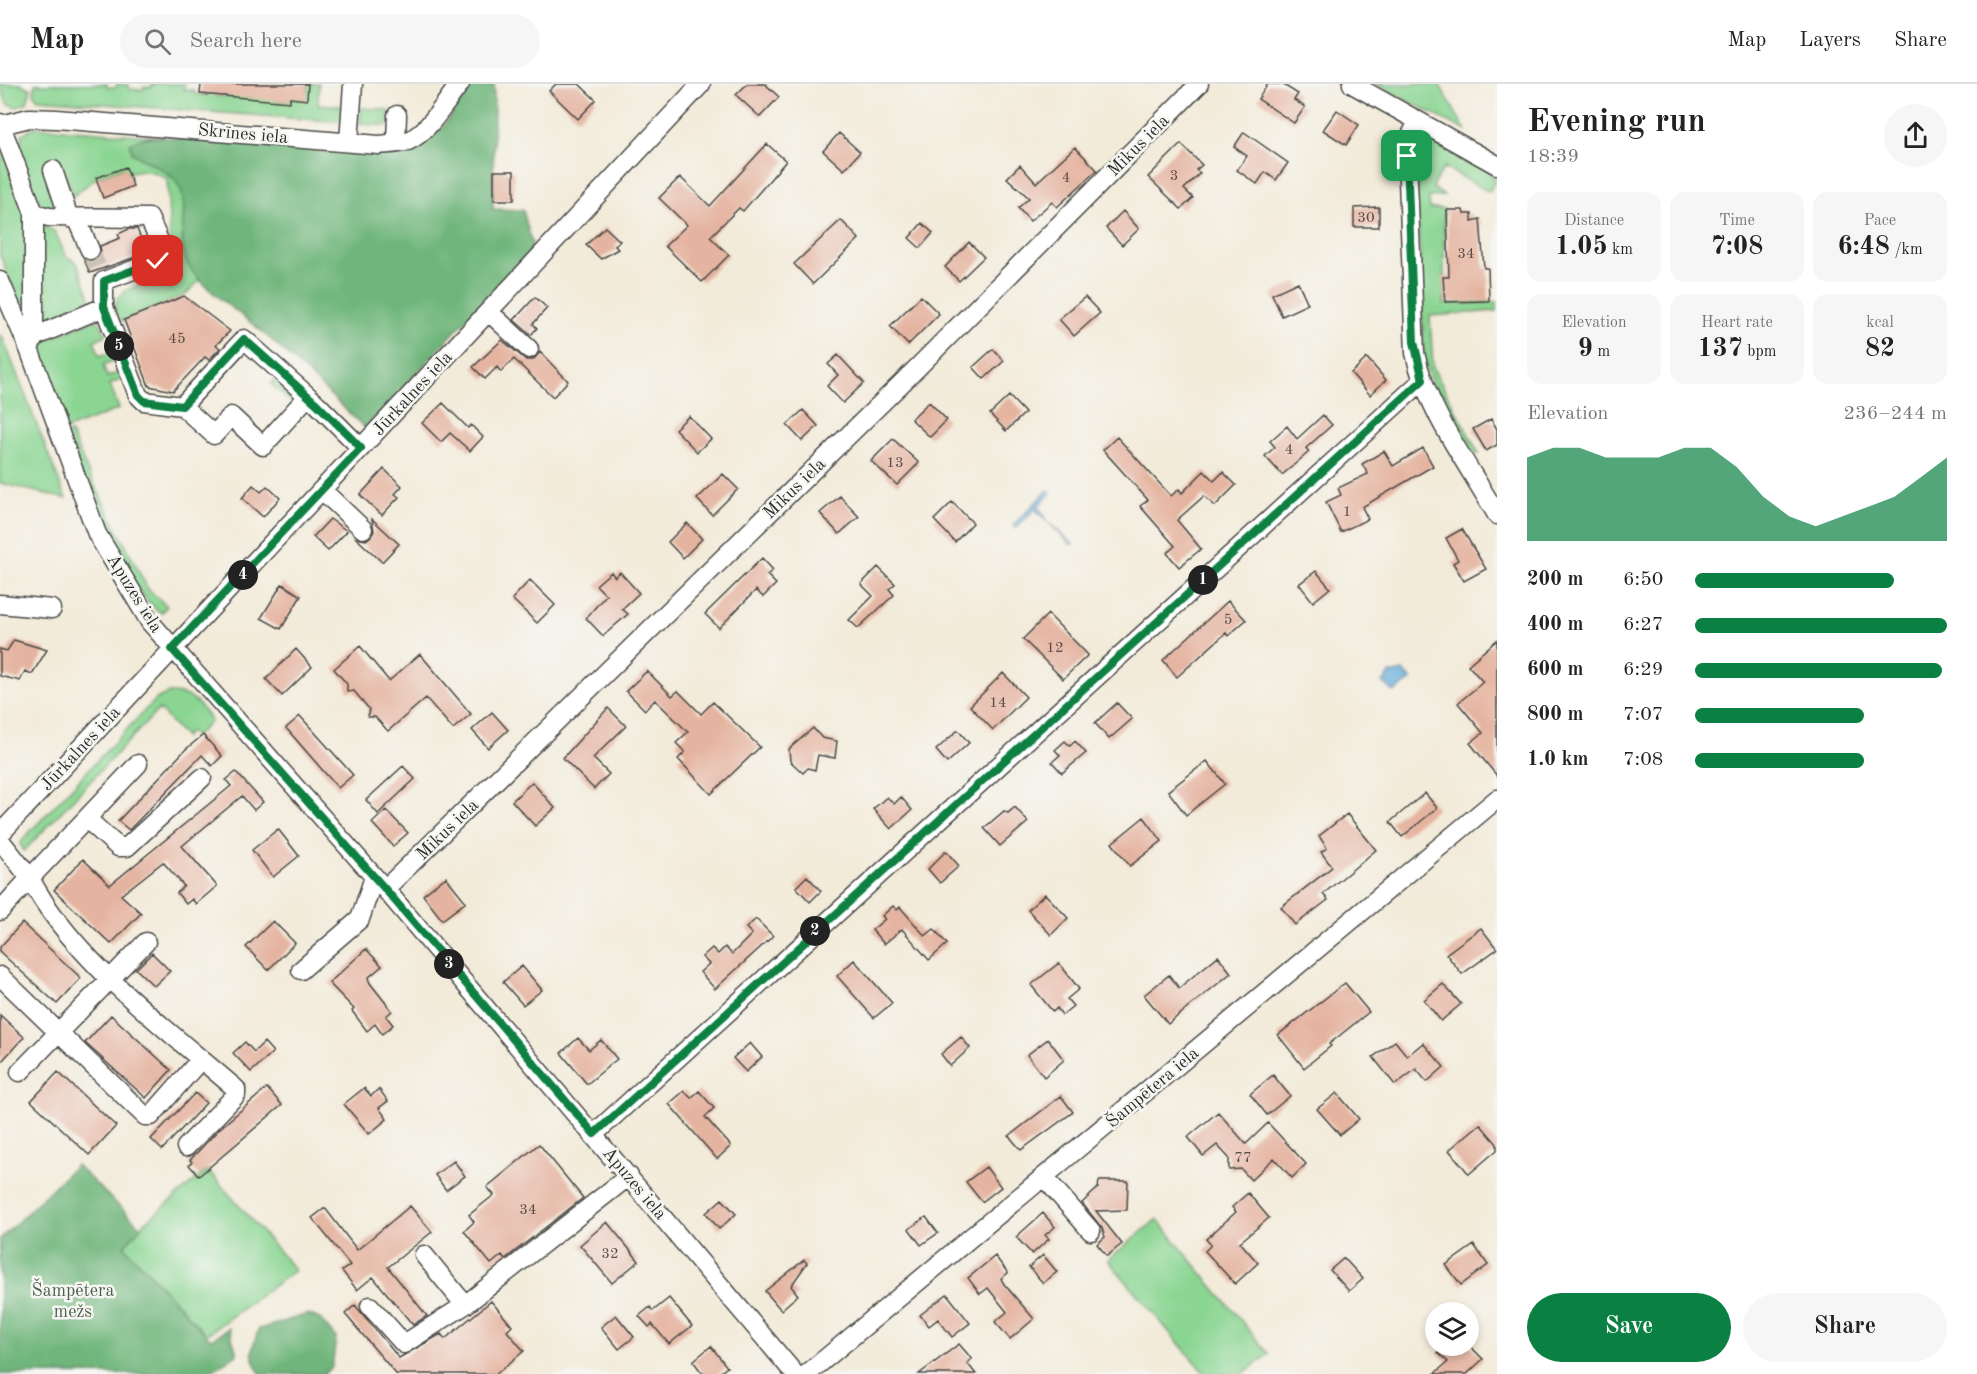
<!DOCTYPE html>
<html lang="en">
<head>
<meta charset="utf-8">
<style>
	body { margin:0; font-family:"Old Standard TT",serif; background:#f6f6f6; color:#222; height:100vh; display:flex; flex-direction:column; font-size:22px; white-space:nowrap }
	* { box-sizing:border-box; margin:0 }
	p { font-size:20px; color:#767676 }
	.icon { flex:none; width:33px; height:33px; fill:none; stroke:currentColor; stroke-width:2; stroke-linecap:round; stroke-linejoin:round }
	.map { position:relative; flex:1; overflow:hidden }
	.panel { display:flex; flex-direction:column; background:#fff; width:480px }
	.panel>* { flex:none }
	.tools { position:absolute; left:1425px; top:1218px; display:grid; gap:12px }
	.tools a { display:grid; place-items:center; width:54px; height:54px; border-radius:50%; background:#fff; box-shadow:0 3px 9px #0003; font-size:30px }
	.pin { position:absolute; display:grid; place-items:center; width:51px; height:51px; color:#fff; margin:-26px; border-radius:12px; box-shadow:0 3px 9px #0006 }
	.km { position:absolute; width:30px; height:30px; margin:-15px; border-radius:50%; background:#222; color:#fff; font-size:16px; line-height:30px; text-align:center }
	.round { display:grid; place-items:center; flex:none; width:63px; height:63px; border-radius:32px; background:#f6f6f6 }
	.overview { display:flex; align-items:center; justify-content:space-between; height:102px; padding:0 30px }
	h1 { font-size:33px; font-weight:600; line-height:45px }
	.metrics { display:grid; grid-template-columns:repeat(3,1fr); gap:9px; height:102px; padding:6px 30px }
	.metrics div { display:grid; align-content:center; border-radius:15px; background:#f6f6f6; text-align:center }
	.metrics b { font-size:26px; font-weight:600 }
	.metrics small { font-size:16px; font-weight:400 }
	.metrics p { font-size:16px }
	.chart { height:168px; padding:12px 30px }
	.chart p { display:flex; justify-content:space-between }
	.chart svg { width:100%; height:108px; margin-top:6px; fill:#0b8043; opacity:.7 }
	.cta { display:flex; gap:12px; margin-top:auto; padding:12px 30px }
	.cta a { flex:1; height:69px; border-radius:36px; background:#0b8043; color:#fff; font-size:24px; font-weight:600; line-height:69px; text-align:center }
	.cta a+a { background:#f6f6f6; color:#222 }
	ul { padding:0 30px; list-style:none; font-size:20px }
	li { display:grid; grid-template-columns:96px 72px 1fr; align-items:center; height:45px }
	li i { height:15px; border-radius:8px; background:#0b8043 }
	header { display:flex; align-items:center; gap:36px; box-sizing:border-box; height:84px; padding:0 30px; background:#fff; border-bottom:2px solid #e0e0e0 }
	header strong { font-size:28px }
	nav { display:flex; gap:33px; margin-inline-start:auto; font-size:21px }
	.search { width:420px; height:54px; background:#f6f6f6; display:flex; align-items:center; gap:15px; box-sizing:border-box; padding:0 21px; border-radius:33px; color:#767676; font-size:22px }
	main { display:flex; flex:1; min-height:0 }
	.map>svg:first-child { display:block }
	.green { fill:#8ad592; stroke:#5a805e; stroke-width:1.5 }
	.forest { fill:#6fb67c; stroke:#4d7054; stroke-width:1.5 }
	.water { fill:#63abda; stroke:#476b82; stroke-width:1.5 }
	.building { fill:#e5b4a0 }
	.lines { fill:none; stroke-linecap:round; stroke-linejoin:round }
	.minor-tunnel { stroke:#cbc5b7; stroke-width:18; stroke-dasharray:18 9; stroke-linecap:butt }
	.minor-casing { stroke:#494845; stroke-width:21 }
	.minor { stroke:#fff; stroke-width:18 }
	.route-casing { stroke:#fff; stroke-width:12 }
	.route { stroke:#0b8043; stroke-width:8 }
	.labels { text-anchor:middle; stroke-width:5; stroke-linejoin:round; paint-order:stroke }
	.number-label { font-size:15px; fill:#5a4d48 }
	.street-label { font-size:18px; fill:#2b2b2b; stroke:#f6f6f2 }
	.park-label { font-size:18px; fill:#485e4a; stroke:#f6f6f2 }
</style>
</head>
<body>
<header>
<strong>Map</strong>
<div class="search"><svg class="icon" aria-label="search" viewBox="0 0 24 24"><circle cx="10" cy="10" r="6"/><path d="M15 15l6 6"/></svg>Search here</div>
<nav><a>Map</a><a>Layers</a><a>Share</a></nav>
</header>
<main>
<div class="map">
<svg width="1497" height="1290" viewBox="0 0 1497 1290">
	<rect width="100%" height="100%" fill="#f6f6f2"/>
	<filter id="ink" filterUnits="userSpaceOnUse"><feTurbulence type="fractalNoise" baseFrequency=".0167" numOctaves="2"/><feDisplacementMap in="SourceGraphic" scale="12" xChannelSelector="R" yChannelSelector="G"/><feConvolveMatrix kernelMatrix="1 2 1 2 8 2 1 2 1" color-interpolation-filters="sRGB"/></filter>
	<filter id="wash" filterUnits="userSpaceOnUse"><feTurbulence type="fractalNoise" baseFrequency=".008" numOctaves="4" result="noise"/><feDisplacementMap in="SourceGraphic" scale="24" xChannelSelector="R" yChannelSelector="G"/><feGaussianBlur stdDeviation="1.35" result="paint"/><feColorMatrix in="noise" values="0 0 0 0 0 0 0 0 0 0 0 0 0 0 0 0 0 1.4 0 .05"/><feComposite in="paint" operator="in"/></filter>
	<g filter="url(#wash)">
		<rect width="100%" height="100%" fill="#f3ebda"/>
		<path class="green" d="M0,0H21L31,5L27,19L17,23L7,20Z
			M35,0H107V3L116,4L117,0L129,1V5L143,6V3H152V0H184V6H194V10L206,11L207,7L215,8L216,12L228,13V8L247,14H277V17L289,18L290,14L306,16L308,0H319L318,20L344,22L343,38L38,15L34,10Z
			M1376,0H1439L1466,47Z
			M361,24L389,26L387,42L360,40Z
			M35,43L162,53L145,54L131,59L132,69C143,74 157,79 166,86C198,111 175,140 185,173C187,181 195,189 200,196L184,212L119,238L115,228L117,215L127,206L166,190L171,178L167,95C155,86 143,84 128,89L125,83L96,94L73,112L66,93L61,95L55,120L44,124L38,118L20,69L22,50Z
			M1431,58L1491,89L1495,97L1489,108L1444,83L1432,103L1444,112L1429,113L1430,125H1444V220L1497,218V227L1430,232L1433,284L1479,370L1468,368L1429,293L1424,274L1416,78L1420,63Z
			M0,61L24,123L29,148L26,234L23,231L0,171Z
			M46,142L55,148L66,172L77,179L91,216L89,220L46,238L43,233L41,146Z
			M94,236L100,238L106,251L94,257L100,272L112,268L115,276L103,281L107,293L120,288L123,295L110,300L119,325L65,346L40,273L45,259L50,255Z
			M0,251L2,252L66,415L0,399Z
			M274,296L294,315L291,318L271,300Z
			M71,349L88,388L148,505L167,522L161,529C122,502 84,396 66,351Z
			M169,609C191,608 199,619 211,637L195,653L190,647L185,653L159,625L24,767L20,760L25,753L147,624L158,614Z
			M208,1086L295,1186L206,1251L124,1162L141,1142Z
			M1157,1135L1269,1270L1242,1290H1205L1108,1176Z"/>
		<path class="forest" d="M470,0H494L493,125L523,126L533,164L365,344C331,312 297,278 261,247C239,228 196,201 185,175C181,164 182,149 183,138C189,93 166,88 132,69L130,59L144,54L162,53L379,70C434,68 445,43 470,0Z
			M76,1081L141,1143L124,1162L206,1251L212,1255L229,1244L237,1270L207,1290H0V1155Z
			M308,1230L320,1235L336,1254L332,1283L323,1290H261C248,1275 252,1262 259,1245Z"/>
		<path class="water" d="M1048,406L1051,409L1038,422L1048,438L1073,460H1070L1035,425L1016,444L1013,441Z
			M1403,587L1412,596L1394,608L1383,598L1390,590Z"/>
		<g id="blocks">
			<path class="building" d="M201,0H308L307,16L290,14V18L200,10Z
				M556,0H579L596,16L578,35L549,7Z
				M747,0H765L779,13L760,33L736,11Z
				M1268,0H1282L1298,10L1294,16L1305,23L1294,39L1258,15Z
				M1337,26L1359,41L1346,61L1323,46Z
				M1244,48L1288,79L1276,96L1265,88L1257,100L1237,86L1247,72L1234,63Z
				M839,49L860,68L844,86L823,67Z
				M767,60L786,77L743,127L739,124L710,153L729,171L702,198L665,162L687,141L659,114L680,93L710,122Z
				M1181,60L1202,81L1196,86L1200,89L1184,105L1193,114L1181,125L1148,93Z
				M1075,63L1097,86L1057,123L1052,118L1030,137L1018,124L1029,114L1007,94L1020,81L1036,99Z
				M126,83L133,102L103,114L96,94Z
				M494,87H514V116H494Z
				M1379,123V143H1354V124Z
				M1447,126H1463L1464,130H1472V137L1480,135L1484,184H1488L1489,217L1445,218L1443,193H1449Z
				M1123,127L1139,145L1122,161L1106,144Z
				M841,136L859,155L813,200L794,180Z
				M922,139L933,149L920,164L909,154Z
				M605,143L620,157L615,162L618,165L601,175L586,161Z
				M129,145H137L147,169L90,189L84,175L95,176L101,168L100,162L120,154L118,150Z
				M969,158L984,173L959,197L945,183Z
				M1298,198L1308,220L1282,232L1272,210Z
				M184,212L230,247L216,261L220,264L209,276L205,273L173,307L149,302L124,236Z
				M921,212L939,230L908,261L890,242Z
				M535,213L547,224L533,240L537,244L531,251L514,236Z
				M1085,213L1100,229L1074,252L1059,235Z
				M502,256L526,276H533L540,268L568,297L553,313L514,275L501,288L497,283L485,295L473,283Z
				M993,265L1004,277L984,295L973,283Z
				M838,271L864,299L843,319L827,302L838,291L828,280Z
				M1367,274L1386,296L1370,311L1351,289Z
				M1009,312L1025,329L1006,347L990,330Z
				M929,318L947,336L930,353L911,335Z
				M443,319L468,344L471,341L483,353L470,367L450,349L441,358L422,339Z
				M803,326L818,342L802,357L787,341Z
				M1323,331L1332,341L1306,364L1309,368L1282,391L1265,372L1275,363L1270,357L1287,342L1297,355Z
				M689,332L711,355L697,368L675,345Z
				M1491,335L1497,345V361L1486,367L1473,345Z
				M1117,353L1171,412L1179,405L1182,409L1204,387L1214,397L1223,388L1236,401L1215,422L1204,412L1177,436L1201,465L1179,483L1167,469L1175,462L1140,422L1148,416L1103,366Z
				M893,355L919,379L897,401L871,377Z
				M1423,364L1433,382L1362,423L1368,435L1341,448L1326,418L1341,411L1338,404L1368,390L1362,380L1384,367L1393,382Z
				M384,385L402,402L395,410L399,413L382,431L360,411Z
				M723,390L738,405L712,431L697,415Z
				M253,401L261,408L267,402L280,414L263,433L242,414Z
				M840,412L859,433L839,450L820,429Z
				M952,418L973,439L955,458L934,436Z
				M330,435L347,447L328,467L313,453Z
				M372,435L399,460L382,478L356,454L366,456L371,452L374,447Z
				M687,439L702,455L683,474L668,458Z
				M1462,445L1486,485L1464,497L1453,479L1458,476L1446,454Z
				M762,474L773,486L767,491L776,500L763,513L756,506L719,544L705,530Z
				M878,483L895,500L889,505L894,511L858,544L849,536L873,512L861,500Z
				M1316,487L1330,504L1313,518L1299,500Z
				M611,488L615,493L620,488L639,509L622,525L628,530L603,552L586,534L606,511L596,501Z
				M530,496L555,521L537,539L512,515Z
				M282,500L301,512L281,545L261,534Z
				M1228,517L1246,536L1228,552L1226,549L1177,593L1163,576Z
				M1048,530L1088,571L1063,595L1023,555Z
				M14,556L47,566L32,590L25,587L20,597L0,592V565L7,567Z
				M1497,556V692L1470,659L1483,649L1458,619L1483,598L1468,581Z
				M360,562L389,597L420,570L471,630L453,645L426,614L388,647L375,633H368L369,625L354,607L347,608V600L334,585Z
				M296,565L312,583L282,612L266,595Z
				M647,587L672,612L678,607L701,630L713,618L760,663L711,710L678,675L685,668L676,659L688,648L655,616L645,626L626,607Z
				M1003,589L1026,613L993,646L970,622Z
				M1117,619L1132,635L1109,655L1095,639Z
				M608,624L626,642L593,674L609,690L594,705L563,674Z
				M492,628L508,646L488,664L472,646Z
				M300,632L353,691L338,704L286,644Z
				M813,644L822,654L837,657L835,674L818,671L815,686L808,684L803,689L790,677L789,665Z
				M958,646L969,659L947,679L936,666Z
				M203,651L222,672L212,682L202,671L129,746L118,737L185,666Z
				M1065,657L1070,662L1075,657L1086,669L1062,689L1052,678L1060,671L1055,666Z
				M1207,677L1225,700L1186,731L1168,707Z
				M403,682L415,695L378,730L366,716Z
				M236,688L263,718L254,726L242,712L182,762L217,802L196,820L192,815L186,820L177,809L184,802L163,778L121,811L141,829L111,860L54,806L83,775L110,801L231,702L226,696Z
				M532,698L555,724L535,742L512,717Z
				M1425,709L1437,724L1402,753L1390,738Z
				M887,713L894,720L901,713L912,726L891,745L873,725Z
				M1015,723L1028,738L1000,762L984,744L1004,727L1008,729Z
				M386,726L408,749L393,762L372,739Z
				M1347,730L1376,766L1323,810L1328,816L1295,841L1281,823L1332,783L1321,768L1327,764L1319,752Z
				M1144,733L1162,757L1130,782L1112,759Z
				M278,745L299,772L273,793L252,766Z
				M946,767L959,782L940,799L928,785Z
				M807,792L821,807L810,818L796,803Z
				M446,793L466,818L442,836L423,811Z
				M1045,810L1068,834L1051,851L1028,826Z
				M893,822L897,826L900,823L925,852L934,845L947,860L929,876L902,845L884,860L872,846L885,835L882,832Z
				M756,835L773,852L715,905L700,888L709,880L702,873L712,864L718,870L725,863L732,870L752,850L746,844Z
				M273,837L295,859L268,886L246,863Z
				M22,839L81,894L57,920L0,868V863Z
				M1481,844L1497,865L1462,890L1446,870Z
				M366,865L382,882L368,894L370,899L392,927L386,932L393,941L382,950L375,940L367,947L352,927L354,925L329,899Z
				M152,869L170,887L154,902L136,885Z
				M1218,872L1231,889L1168,940L1144,911L1169,891L1179,904Z
				M854,876L892,919L874,934L837,892Z
				M1059,879L1079,905L1067,915L1073,922L1062,931L1057,924L1053,928L1031,901Z
				M522,882L542,906L523,921L503,898Z
				M1345,899L1369,928L1329,960L1331,962L1304,984L1278,951Z
				M1443,900L1461,920L1441,937L1424,916Z
				M0,931L24,953L0,979Z
				M111,931L171,986L146,1014L85,959Z
				M961,953L970,964L950,982L941,970Z
				M578,954L589,966L601,956L617,975L587,1000L561,969Z
				M1048,955L1064,976L1044,993L1027,971Z
				M1395,957L1407,972L1423,959L1444,983L1427,998L1416,985L1395,1001L1373,973Z
				M245,958L254,968L264,958L273,968L251,988L233,969Z
				M750,959L762,973L746,988L733,974Z
				M58,988L116,1042L89,1071L31,1017Z
				M1273,991L1290,1012L1267,1031L1250,1010Z
				M267,1004L282,1021L199,1092L189,1081L192,1078L190,1076L219,1045Z
				M364,1004L371,1012L379,1005L388,1017L379,1024L387,1035L369,1050L344,1020Z
				M684,1007L691,1014L699,1007L714,1024L705,1033L731,1062L717,1075L669,1020Z
				M195,1009L206,1019L162,1066L151,1055Z
				M1337,1009L1359,1035L1340,1051L1317,1025Z
				M1061,1012L1073,1028L1021,1066L1009,1052Z
				M1218,1028L1246,1060L1268,1039L1306,1080L1292,1094L1274,1074L1251,1096L1241,1085L1229,1086V1074L1217,1061L1203,1072L1188,1053Z
				M1480,1040L1497,1060V1066L1469,1090L1449,1066Z
				M539,1060L583,1114L505,1175L502,1171L491,1180L464,1147L474,1138L469,1131L494,1111L487,1103Z
				M454,1077L465,1092L446,1106L435,1091Z
				M986,1083L1001,1103L982,1118L966,1098Z
				M1099,1097H1128L1127,1126L1096,1127L1122,1160L1107,1172L1097,1160L1105,1153L1102,1144L1082,1119L1098,1104Z
				M1248,1109L1269,1134L1240,1158L1258,1179L1235,1200L1205,1167L1211,1161L1206,1155L1236,1128L1232,1123Z
				M722,1115L736,1130L719,1145L706,1129Z
				M410,1122L432,1148L388,1183L427,1232L413,1241L373,1193L357,1206L342,1187L350,1181L312,1134L325,1124L357,1166Z
				M1043,1129L1055,1143L1045,1151L1049,1155L1032,1170L1016,1153Z
				M926,1133L938,1149L921,1161L909,1145Z
				M607,1138L639,1177L612,1199L580,1161Z
				M1474,1161L1488,1181L1461,1201L1446,1181Z
				M1043,1171L1057,1188L1043,1199L1029,1183Z
				M995,1172L1008,1189L1001,1195L1004,1200L1034,1235L1010,1255L995,1238L1007,1228L988,1204L980,1210L968,1194Z
				M1344,1174L1363,1195L1349,1207L1330,1186Z
				M804,1176L807,1179L791,1202L798,1211L781,1226L765,1207Z
				M947,1210L970,1239L952,1253L938,1235L929,1242L920,1231Z
				M669,1214L692,1242L669,1260L652,1240L649,1243L639,1232L650,1223L653,1227Z
				M491,1217L512,1242L507,1247L524,1267L496,1290H396L345,1230L355,1221L399,1274L441,1250L445,1255Z
				M616,1231L634,1253L619,1265L601,1243Z
				M959,1260L972,1275L967,1279L976,1290H919Z
				M711,1262L727,1283L718,1290H703L693,1277Z
				M1445,1262H1470L1483,1275L1467,1290H1434L1448,1278L1438,1269Z"/>
		</g>
	</g>
	<g filter="url(#ink)">
		<use href="#blocks" fill-opacity="0" stroke="#494845" stroke-width="1.5"/>
		<g class="lines">
			<path class="minor-tunnel" d="M90,166L99,186"/>
			<defs>
				<path id="minor" d="M1352,0L1497,81
					M1418,38L1410,53L1407,72L1415,269C1427,327 1468,380 1497,431
					M0,39L34,129V253L29,265
					M1,41L29,34L56,35L379,61C388,60 399,60 408,57C429,48 445,18 460,0
					M349,58L353,0
					M396,59L397,31
					M53,86L69,134
					M34,129L49,133L149,134L164,168L157,177L104,197V223L138,311L144,317L182,322L244,255L317,320L361,364
					M76,134L90,166
					M0,197L29,265L97,450L150,538L385,805L795,1290
					M489,228L529,265
					M34,253L104,223
					M182,322L214,351L231,332L263,362L308,312
					M322,406L363,445
					M0,520L52,525
					M138,680L30,794C71,874 168,946 236,1005V1011L186,1063
					M87,735L118,763H127L202,694
					M0,750L701,0
					M0,756L30,794L0,827
					M385,805L909,292L1199,0
					M301,886L360,835L374,793
					M0,892L145,1032H151L201,975
					M20,988L146,858
					M594,1050L1423,296
					M1044,1093L1091,1147
					M465,1221L629,1092
					M370,1222L404,1260L465,1221L424,1171
					M807,1290L1497,715"/>
			</defs>
			<use href="#minor" class="minor-casing"/>
			<use href="#minor" class="minor"/>
		</g>
	</g>
	<g class="lines" filter="url(#ink)">
		<defs>
			<path id="route" d="M158,177L104,197V223L138,311L144,317L182,322L244,255L317,320L361,364L172,565L385,805L594,1050L1423,296L1414,258L1407,72"/>
		</defs>
		<use href="#route" class="route-casing"/>
		<use href="#route" class="route"/>
	</g>
	<g class="labels">
		<g class="number-label">
			<text x="1174" y="96">3</text>
			<text x="1066" y="98">4</text>
			<text x="1366" y="138">30</text>
			<text x="1466" y="174">34</text>
			<text x="177" y="259">45</text>
			<text x="1289" y="370">4</text>
			<text x="895" y="383">13</text>
			<text x="1347" y="432">1</text>
			<text x="1228" y="540">5</text>
			<text x="1055" y="568">12</text>
			<text x="998" y="623">14</text>
			<text x="1243" y="1078">77</text>
			<text x="528" y="1130">34</text>
			<text x="610" y="1174">32</text>
		</g>
		<g class="street-label">
			<text transform="translate(243 49) rotate(5)" y="6">Skrīnes iela</text>
			<text transform="translate(1138 61) rotate(-45)" y="6">Mikus iela</text>
			<text transform="translate(412 309) rotate(-47)" y="6">Jūrkalnes iela</text>
			<text transform="translate(794 404) rotate(-44)" y="6">Mikus iela</text>
			<text transform="translate(135 509) rotate(58)" y="6">Apuzes iela</text>
			<text transform="translate(80 664) rotate(-47)" y="6">Jūrkalnes iela</text>
			<text transform="translate(447 745) rotate(-44)" y="6">Mikus iela</text>
			<text transform="translate(1152 1003) rotate(-40)" y="6">Šampētera iela</text>
			<text transform="translate(635 1099) rotate(50)" y="6">Apuzes iela</text>
		</g>
		<g class="park-label">
			<text x="73" y="1212">Šampētera<tspan x="73" dy="21">mežs</tspan></text>
		</g>
	</g>
</svg>
<div class="tools">
<a><svg class="icon" aria-label="layers" viewBox="0 0 24 24"><path d="M12 4l9 5-9 5-9-5zM3 14l9 5 9-5"/></svg></a>
</div>
<div class="pin" style="left:1407px;top:72px;background:#1e9e55"><svg class="icon" aria-label="arrive" viewBox="0 0 24 24"><path d="M6 21V4h12l-3 4 3 4H6"/></svg></div>
<div class="pin" style="left:158px;top:177px;background:#d93025"><svg class="icon" aria-label="check" viewBox="0 0 24 24"><path d="M5 12l5 5 9-10"/></svg></div>
<b class="km" style="left:1203px;top:496px">1</b>
<b class="km" style="left:815px;top:847px">2</b>
<b class="km" style="left:449px;top:880px">3</b>
<b class="km" style="left:243px;top:491px">4</b>
<b class="km" style="left:119px;top:262px">5</b>
</div>
<section class="panel">
<div class="overview"><div><h1>Evening run</h1><p>18:39</p></div><a class="round"><svg class="icon" aria-label="share" viewBox="0 0 24 24"><path d="M12 15V3M7 8l5-5 5 5M5 13v7h14v-7"/></svg></a></div>
<div class="metrics">
<div><p>Distance</p><b>1.05<small> km</small></b></div>
<div><p>Time</p><b>7:08</b></div>
<div><p>Pace</p><b>6:48<small> /km</small></b></div>
</div>
<div class="metrics">
<div><p>Elevation</p><b>9<small> m</small></b></div>
<div><p>Heart rate</p><b>137<small> bpm</small></b></div>
<div><p>kcal</p><b>82</b></div>
</div>
<div class="chart"><p><span>Elevation</span>236–244 m</p>
<svg viewBox="0 0 160 44" preserveAspectRatio="none"><path d="M0 44V10L10 6L20 6L30 10L40 10L50 10L60 6L70 6L80 14L90 26L100 34L110 38L120 34L130 30L140 26L150 18L160 10V44z"/></svg>
</div>
<ul>
<li><b>200 m</b>6:50<i style="width:79%"></i></li>
<li><b>400 m</b>6:27<i style="width:100%"></i></li>
<li><b>600 m</b>6:29<i style="width:98%"></i></li>
<li><b>800 m</b>7:07<i style="width:67%"></i></li>
<li><b>1.0 km</b>7:08<i style="width:67%"></i></li>
</ul>
<div class="cta"><a>Save</a><a>Share</a></div>
</section>
</main>
</body>
</html>
